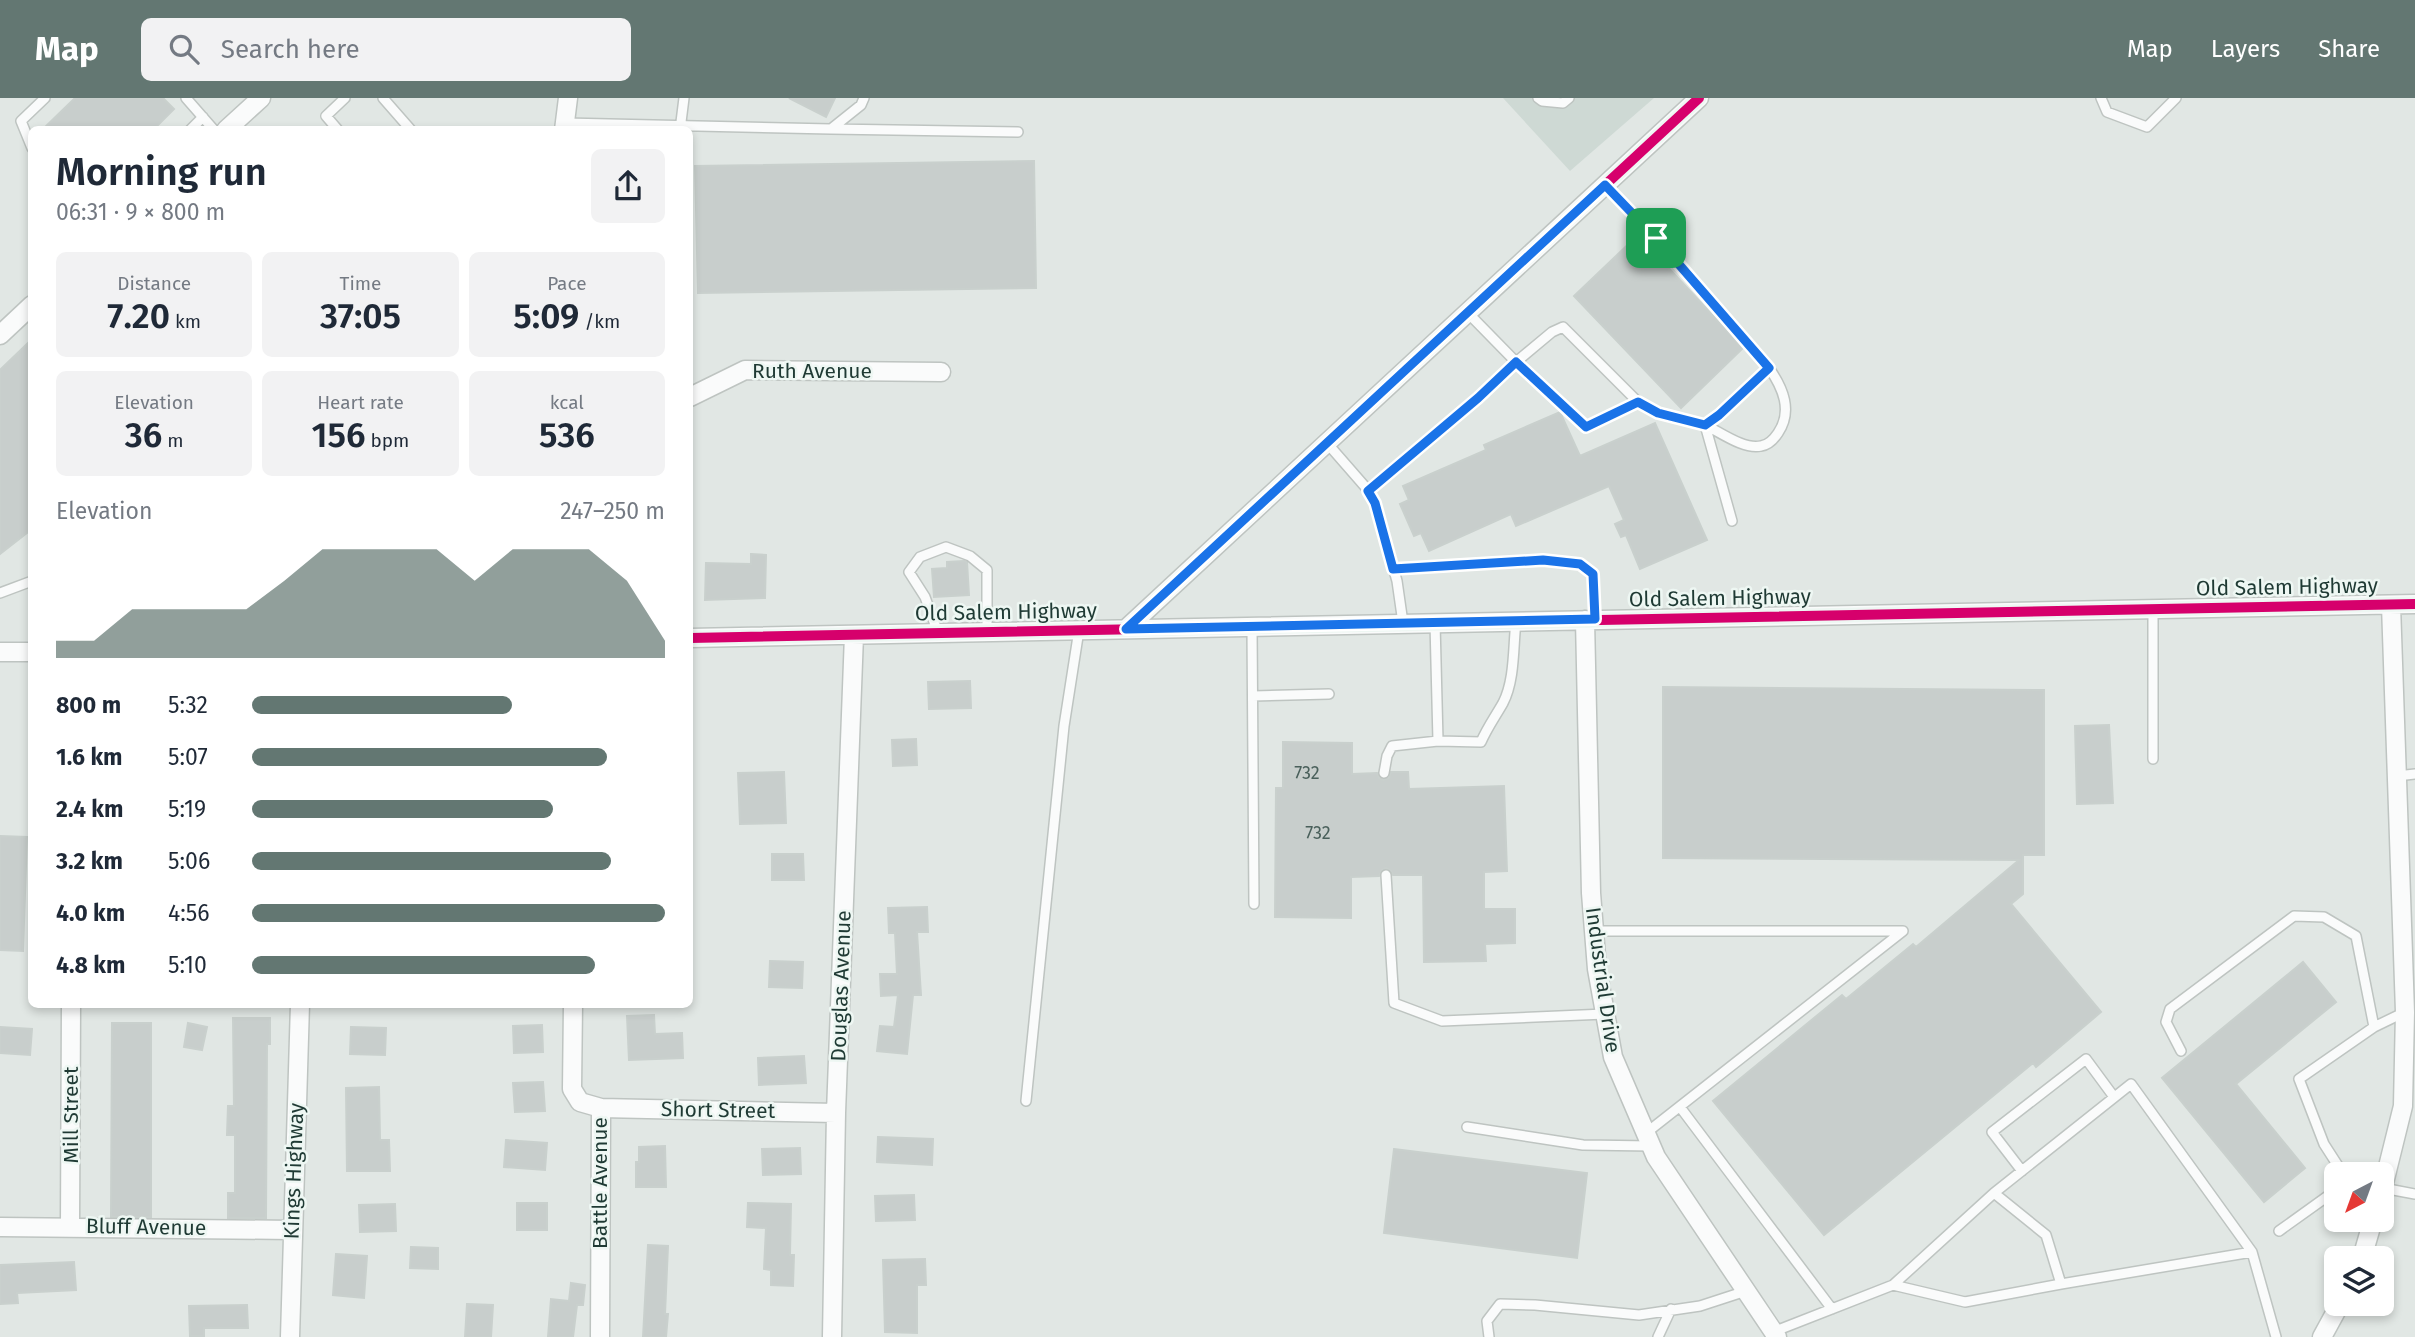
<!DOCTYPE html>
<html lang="en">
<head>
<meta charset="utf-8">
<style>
	body { margin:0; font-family:"Fira Sans",sans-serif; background:#f2f2f3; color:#1f2937; height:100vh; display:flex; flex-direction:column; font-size:26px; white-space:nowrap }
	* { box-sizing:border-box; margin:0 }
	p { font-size:23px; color:#747a83 }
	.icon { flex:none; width:38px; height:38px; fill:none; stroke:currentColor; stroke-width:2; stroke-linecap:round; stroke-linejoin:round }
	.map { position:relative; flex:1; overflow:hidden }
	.side { position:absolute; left:28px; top:28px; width:665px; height:882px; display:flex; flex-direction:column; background:#fff; border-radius:10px; box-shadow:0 4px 10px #0003 }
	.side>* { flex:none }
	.needle { width:46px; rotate:221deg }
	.controls { position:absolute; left:2324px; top:1064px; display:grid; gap:14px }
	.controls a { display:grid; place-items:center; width:70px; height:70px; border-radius:10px; background:#fff; box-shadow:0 4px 10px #0003; font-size:35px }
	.pin { position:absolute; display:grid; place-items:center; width:60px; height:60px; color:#fff; margin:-30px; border-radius:14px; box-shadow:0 4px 10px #0006 }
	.round { display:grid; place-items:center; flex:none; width:74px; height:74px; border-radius:10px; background:#f2f2f3 }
	.head { display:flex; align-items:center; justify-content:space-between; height:119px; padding:0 28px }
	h1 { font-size:38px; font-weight:600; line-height:52px }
	.stats { display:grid; grid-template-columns:repeat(3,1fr); gap:10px; height:119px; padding:7px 28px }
	.stats div { display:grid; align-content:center; border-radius:10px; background:#f2f2f3; text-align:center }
	.stats b { font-size:35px; font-weight:600 }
	.stats small { font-size:19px; font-weight:400 }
	.stats p { font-size:19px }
	.chart { height:196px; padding:14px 28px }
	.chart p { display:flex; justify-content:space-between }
	.chart svg { width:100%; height:126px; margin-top:7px; fill:#637772; opacity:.7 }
	ul { padding:0 28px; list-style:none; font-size:23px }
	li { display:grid; grid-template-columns:112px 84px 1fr; align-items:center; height:52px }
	li i { height:18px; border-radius:9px; background:#637772 }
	header { display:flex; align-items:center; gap:42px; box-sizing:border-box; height:98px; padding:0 35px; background:#637772; color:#fff }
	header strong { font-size:33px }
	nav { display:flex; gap:38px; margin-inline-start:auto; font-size:24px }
	.search { width:490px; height:63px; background:#f2f2f3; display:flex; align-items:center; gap:18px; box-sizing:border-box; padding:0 24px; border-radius:10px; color:#747a83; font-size:26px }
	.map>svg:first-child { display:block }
	.built { fill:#ced9d4 }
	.building { fill:#c8cecc; stroke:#c9d0cd; stroke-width:2 }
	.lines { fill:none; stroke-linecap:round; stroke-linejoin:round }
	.service-casing { stroke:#bec4c1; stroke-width:12 }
	.minor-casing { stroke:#bec4c1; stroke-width:21 }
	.service { stroke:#fafbfb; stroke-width:9 }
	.minor { stroke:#fafbfb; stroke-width:18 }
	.cycleway-casing { stroke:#eef7f3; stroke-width:15 }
	.cycleway { stroke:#d6006c; stroke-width:10 }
	.route-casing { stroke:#fff; stroke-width:14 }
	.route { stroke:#1a73e8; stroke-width:9 }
	.labels { text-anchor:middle; stroke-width:5; stroke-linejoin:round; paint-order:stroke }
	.number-label { font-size:18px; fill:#4a605b }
	.street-label { font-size:21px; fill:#1f3a34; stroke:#eef7f3 }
</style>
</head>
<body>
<header>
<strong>Map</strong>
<div class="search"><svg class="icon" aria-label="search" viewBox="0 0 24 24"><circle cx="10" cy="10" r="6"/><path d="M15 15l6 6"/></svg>Search here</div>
<nav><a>Map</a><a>Layers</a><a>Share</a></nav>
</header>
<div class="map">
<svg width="2415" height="1239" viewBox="0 0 2415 1239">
	<rect width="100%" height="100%" fill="#e1e7e4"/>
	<path class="built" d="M1503,0H1654L1570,73Z"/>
	<path class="building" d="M75,0H163L174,11L153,32H42Z
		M789,0H835L826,19Z
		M1034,63L1036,190L698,195L695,68Z
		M1638,137L1743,250L1681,310L1574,198Z
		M32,241V431L0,456V272Z
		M1560,314L1580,358L1655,325L1707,442L1640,471L1626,437L1621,439L1615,426L1624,422L1609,388L1516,428L1511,416L1429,453L1421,435L1414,438L1400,406L1409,402L1403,388L1486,352L1484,347Z
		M751,456L766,457L765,500L705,502L706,465L751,466Z
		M964,463L967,464L969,497L934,499L932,471L947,470V464Z
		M970,583L971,610L929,611L928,584Z
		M1663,589L2044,592V757H2023V796L2011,806L2101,914L2036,969L2033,965L1824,1137L1713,1003L1842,897L1846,901L1913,846L1916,849L2019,762L1663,760Z
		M2109,627L2113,705L2077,706L2075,628Z
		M916,641L917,667L893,668L892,642Z
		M1283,644L1352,645V676L1377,675L1379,680L1383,682L1389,680L1391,674H1408L1409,691L1504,688L1507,773L1484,774V811H1515V845L1485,846L1486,863L1424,864L1423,777H1393L1391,773L1386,770L1382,772L1379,778L1351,779V820L1275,819L1276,690H1283Z
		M784,674L786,725L740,726L738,675Z
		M0,738L27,739L23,853L0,852Z
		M772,756H803L804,782H772Z
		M927,809L928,834H917L921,897H913L907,956L877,953L880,928L894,929L898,897L881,898L880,876H897L895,835H889L888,810Z
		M770,863L803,864L802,890L769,889Z
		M2303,864L2336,904L2236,986L2305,1070L2264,1104L2162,980Z
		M654,917L655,936L682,935L683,960L629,962L627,918Z
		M233,920H270V946H267L266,1120H228V1095H235V1037H227L228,1008H234Z
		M112,925H151V1119H111Z
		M188,925L207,929L202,952L184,949Z
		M542,927L543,954L514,955L513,928Z
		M0,929L32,931L30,957L0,955Z
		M351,929L386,930L385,957L350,956Z
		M804,958L806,985L759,987L758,960Z
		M543,984L545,1013L515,1014L513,985Z
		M379,989L380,1042H389L390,1073H347L346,990Z
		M878,1039L933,1041L932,1067L877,1064Z
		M506,1042L547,1045L545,1072L504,1069Z
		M665,1048L666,1089H636V1064H639V1049Z
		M800,1050L801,1076L763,1077L762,1051Z
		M1394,1051L1587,1075L1577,1160L1384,1135Z
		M914,1097L915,1122L876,1123L875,1098Z
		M517,1105H547V1132H517Z
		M748,1105L791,1106L790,1157H794L793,1188L771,1187V1172L764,1171L766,1130L747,1129Z
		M395,1106L396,1133L360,1134L359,1107Z
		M648,1147L668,1148L665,1216H668L666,1239H643Z
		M411,1149L438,1150V1171L410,1170Z
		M336,1156L367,1158L364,1200L333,1197Z
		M925,1161L926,1187H917V1235L885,1234L883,1162Z
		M74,1164L76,1192L17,1195L18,1205L0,1206V1167Z
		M571,1185L585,1187L583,1207H577L573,1239H548L551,1201L569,1203Z
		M467,1206L493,1207L491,1239H465Z
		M247,1207L248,1230H204V1238H190L189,1208Z"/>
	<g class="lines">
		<defs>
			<path id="service" d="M186,0L214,32
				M383,0L411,32
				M1538,0L1542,3L1563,5L1569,0
				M2101,0L2107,14L2147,29L2176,0
				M565,25L831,31L861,7L864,0
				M831,31L1018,34
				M190,32L203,19
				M338,32L326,18L345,0
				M680,32L684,0
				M32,50L21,23L45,0
				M1468,215L1516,264L1552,234L1563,229L1638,304L1658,315L1705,327L1719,317L1769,270L1656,140L1605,87
				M1705,327C1720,334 1744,352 1761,348C1768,347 1774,341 1778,335C1793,313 1783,290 1769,270
				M1705,327L1732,423
				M1327,345L1368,392L1375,405L1397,483L1403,525
				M1368,392L1478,300L1516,264L1586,329L1638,304
				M1393,471L1543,462L1580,466L1593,476L1595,521
				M0,495L32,483
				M2153,511V661
				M1435,525L1438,643L1481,644C1487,630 1495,619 1503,605C1515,582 1513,549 1516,523
				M1252,529L1254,806
				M938,535L925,499L909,474L920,459L946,449L970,458L987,472V534
				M1253,598L1329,596
				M1384,675L1387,658L1392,648L1438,643
				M2397,678L2415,676
				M1386,777L1394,905L1442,923L1605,916
				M1594,833H1903L1646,1035
				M2181,953L2166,924L2170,911L2294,818L2324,819L2356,838L2374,929L2405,914
				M1026,1003L1064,628L1079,532
				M1680,1009L1832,1211
				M1467,1029L1583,1047L1652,1048
				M2022,1073L1992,1034L2086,961L2114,999
				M2345,1076L2342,1074L2324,1046L2299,981L2374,929
				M2383,1090L2415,1096
				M1994,1095L2046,1137L2061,1186L2252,1154
				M2279,1133L2332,1095L2336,1086
				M1893,1187L1965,1204L2061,1186
				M1773,1234L1893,1187L1994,1095L2131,986L2252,1154L2276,1239
				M1489,1239L1487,1223L1500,1206L1535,1207L1639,1217L1700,1208L1746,1193
				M1658,1239L1671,1211"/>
			<path id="minor" d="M226,32L261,0
				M564,32L568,0
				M0,237L32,207
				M690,299L745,272L941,274
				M1585,522L1591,795L1597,871L1613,959L1656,1059L1777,1239
				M1126,531L1699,0
				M690,540L2415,506
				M0,554H32
				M573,906L572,991L580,1004L601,1010L836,1015
				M2382,1093L2403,1008L2405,914L2391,507
				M70,1128L71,906
				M0,1129L292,1132
				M2362,1160L2373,1122
				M290,1239L300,906
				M600,1239L601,1010
				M832,1239L836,1015L854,537
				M2322,1239L2340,1206"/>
		</defs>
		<use href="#service" class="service-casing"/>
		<use href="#minor" class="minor-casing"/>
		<use href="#service" class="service"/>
		<use href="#minor" class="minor"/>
		<defs>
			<path id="cycleway" d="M1126,531L1699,0
				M690,540L2415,506"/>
		</defs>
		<use href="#cycleway" class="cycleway-casing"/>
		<use href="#cycleway" class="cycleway"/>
	</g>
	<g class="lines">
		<defs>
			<path id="route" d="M1605,87L1656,140L1769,270L1719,317L1705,327L1658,315L1638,304L1586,329L1516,264L1478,300L1368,393L1375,405L1393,471L1543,462L1580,466L1593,476L1595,521L1126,531Z"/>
		</defs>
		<use href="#route" class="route-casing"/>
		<use href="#route" class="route"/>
	</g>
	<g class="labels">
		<g class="number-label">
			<text x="1307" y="681">732</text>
			<text x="1318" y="741">732</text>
		</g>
		<g class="street-label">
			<text x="812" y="280">Ruth Avenue</text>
			<text transform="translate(2287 489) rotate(-1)" y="7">Old Salem Highway</text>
			<text transform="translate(1720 500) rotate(-1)" y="7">Old Salem Highway</text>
			<text transform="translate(1006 514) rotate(-1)" y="7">Old Salem Highway</text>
			<text transform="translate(1603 882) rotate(82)" y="7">Industrial Drive</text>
			<text transform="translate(841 888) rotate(-88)" y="7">Douglas Avenue</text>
			<text transform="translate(718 1012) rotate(1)" y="7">Short Street</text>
			<text transform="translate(71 1017) rotate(-90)" y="7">Mill Street</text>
			<text transform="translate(294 1073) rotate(-88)" y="7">Kings Highway</text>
			<text transform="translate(600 1085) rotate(-90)" y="7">Battle Avenue</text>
			<text transform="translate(146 1129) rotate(1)" y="7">Bluff Avenue</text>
		</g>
	</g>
</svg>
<div class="controls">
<a><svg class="needle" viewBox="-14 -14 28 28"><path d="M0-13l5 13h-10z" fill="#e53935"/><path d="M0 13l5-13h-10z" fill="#747a83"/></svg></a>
<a><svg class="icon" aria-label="layers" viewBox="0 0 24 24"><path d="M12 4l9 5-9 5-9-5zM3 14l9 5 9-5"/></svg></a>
</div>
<div class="pin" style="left:1656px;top:140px;background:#1e9e55"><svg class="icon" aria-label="arrive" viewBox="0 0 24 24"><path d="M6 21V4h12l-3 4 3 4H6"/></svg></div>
<section class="side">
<div class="head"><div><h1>Morning run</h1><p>06:31 · 9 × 800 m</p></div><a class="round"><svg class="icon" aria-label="share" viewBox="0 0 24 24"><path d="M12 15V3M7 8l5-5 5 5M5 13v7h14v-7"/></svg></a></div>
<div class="stats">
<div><p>Distance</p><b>7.20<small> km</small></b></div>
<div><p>Time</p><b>37:05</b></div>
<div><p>Pace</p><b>5:09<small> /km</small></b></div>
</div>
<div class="stats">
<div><p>Elevation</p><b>36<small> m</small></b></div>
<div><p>Heart rate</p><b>156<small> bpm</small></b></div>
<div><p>kcal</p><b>536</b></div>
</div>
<div class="chart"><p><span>Elevation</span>247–250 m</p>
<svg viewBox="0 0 160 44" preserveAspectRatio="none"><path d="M0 44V38L10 38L20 27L30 27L40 27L50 27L60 17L70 6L80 6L90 6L100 6L110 17L120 6L130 6L140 6L150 17L160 38V44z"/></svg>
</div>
<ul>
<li><b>800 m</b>5:32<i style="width:63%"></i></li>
<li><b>1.6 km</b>5:07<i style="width:86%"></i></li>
<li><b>2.4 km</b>5:19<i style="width:73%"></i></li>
<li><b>3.2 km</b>5:06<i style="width:87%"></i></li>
<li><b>4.0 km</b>4:56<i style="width:100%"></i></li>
<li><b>4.8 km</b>5:10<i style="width:83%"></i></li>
</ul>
</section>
</div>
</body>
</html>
